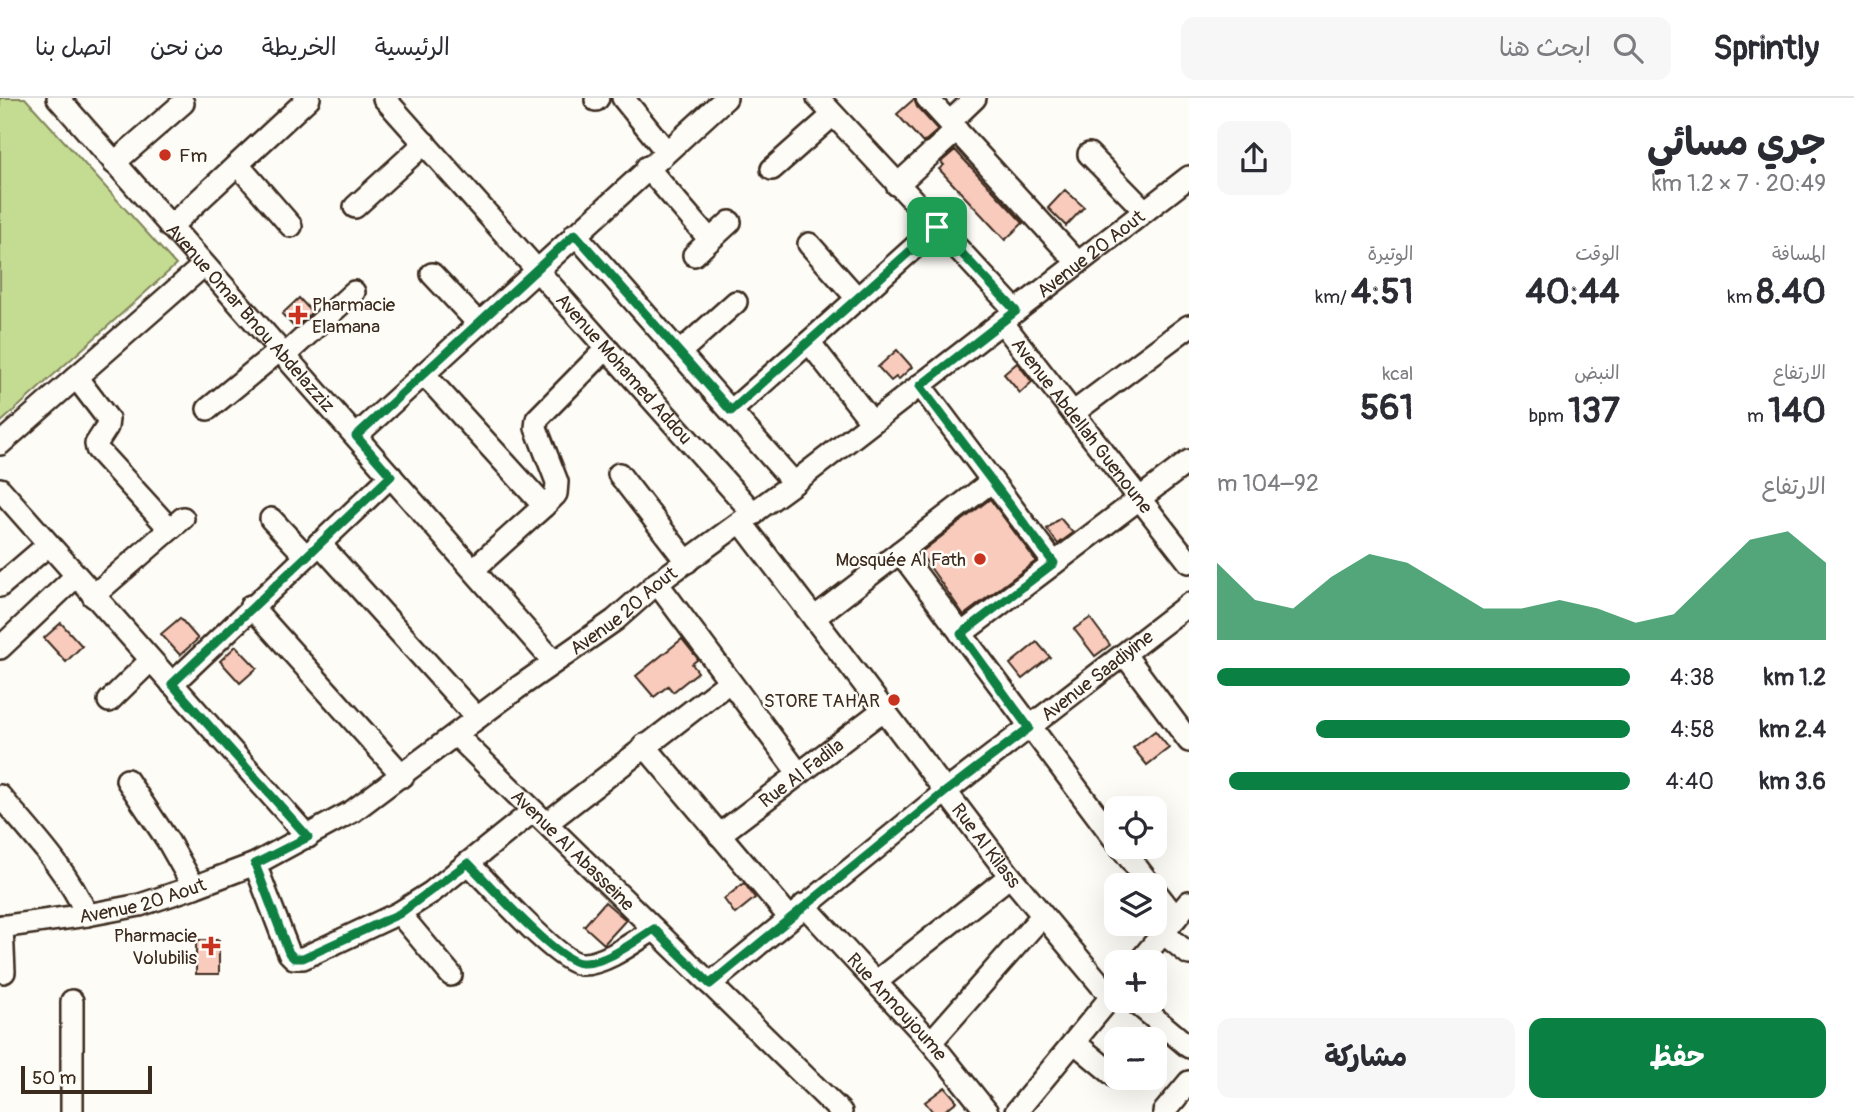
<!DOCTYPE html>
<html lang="ar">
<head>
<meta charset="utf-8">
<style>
	body { margin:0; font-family:Pangolin,"Playpen Sans Arabic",sans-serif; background:#f7f7f7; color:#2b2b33; direction:rtl; height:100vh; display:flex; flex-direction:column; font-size:26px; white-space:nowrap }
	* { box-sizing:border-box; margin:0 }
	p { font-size:23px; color:#7c7c81 }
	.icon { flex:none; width:38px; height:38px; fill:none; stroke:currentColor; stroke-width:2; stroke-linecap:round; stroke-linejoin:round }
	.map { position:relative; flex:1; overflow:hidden; direction:ltr }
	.sheet { display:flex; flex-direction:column; background:#fff; width:665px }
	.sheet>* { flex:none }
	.buttons { position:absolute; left:1104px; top:698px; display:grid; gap:14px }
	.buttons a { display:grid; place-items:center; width:63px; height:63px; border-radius:14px; background:#fff; box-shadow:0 7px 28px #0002; font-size:35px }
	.scale { position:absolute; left:21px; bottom:18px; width:131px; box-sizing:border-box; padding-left:7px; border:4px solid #3b2a1e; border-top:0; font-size:19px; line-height:24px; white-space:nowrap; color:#3b2a1e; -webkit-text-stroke:5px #fdfcf7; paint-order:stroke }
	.pin { position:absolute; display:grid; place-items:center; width:60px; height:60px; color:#fff; margin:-30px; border-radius:14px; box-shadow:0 4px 10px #0006 }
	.round { display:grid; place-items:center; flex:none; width:74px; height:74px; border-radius:14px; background:#f7f7f7 }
	.head { display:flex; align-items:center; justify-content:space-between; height:119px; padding:0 28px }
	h1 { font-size:38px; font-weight:700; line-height:52px }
	.figures { display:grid; grid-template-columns:repeat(3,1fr); gap:10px; height:119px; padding:7px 28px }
	.figures div { display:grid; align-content:center }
	.figures b { font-size:35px; font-weight:700 }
	.figures small { font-size:19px; font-weight:400 }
	.figures p { font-size:19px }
	.chart { height:196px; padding:14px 28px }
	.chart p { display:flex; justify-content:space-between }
	.chart svg { width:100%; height:126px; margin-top:7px; fill:#0b8043; opacity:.7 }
	.action { display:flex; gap:14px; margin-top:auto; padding:14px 28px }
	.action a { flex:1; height:80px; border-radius:14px; background:#0b8043; color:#fff; font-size:28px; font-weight:700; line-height:80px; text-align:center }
	.action a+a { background:#f7f7f7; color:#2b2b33 }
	ul { padding:0 28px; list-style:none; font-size:23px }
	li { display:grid; grid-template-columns:112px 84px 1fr; align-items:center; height:52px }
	li i { height:18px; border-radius:9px; background:#0b8043 }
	header { display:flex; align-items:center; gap:42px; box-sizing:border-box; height:98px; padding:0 35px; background:#fff; border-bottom:2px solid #e1e1e2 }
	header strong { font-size:33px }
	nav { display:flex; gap:38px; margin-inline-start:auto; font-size:24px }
	.search { width:490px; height:63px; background:#f7f7f7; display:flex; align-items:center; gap:18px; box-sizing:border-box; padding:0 24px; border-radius:14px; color:#7c7c81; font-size:26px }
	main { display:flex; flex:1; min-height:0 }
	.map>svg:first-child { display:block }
	.green { fill:#c4dc92; stroke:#808358; stroke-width:2 }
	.building { fill:#f9cbbc; stroke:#3b2a1e; stroke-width:2 }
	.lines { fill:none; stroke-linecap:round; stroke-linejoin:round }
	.minor-casing { stroke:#3b2a1e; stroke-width:26 }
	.minor { stroke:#fdfcf7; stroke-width:21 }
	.route-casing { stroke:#fff; stroke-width:14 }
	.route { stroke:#0b8043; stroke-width:9 }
	.poi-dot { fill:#c8321e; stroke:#fdfcf7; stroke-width:2.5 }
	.labels { text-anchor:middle; stroke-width:5; stroke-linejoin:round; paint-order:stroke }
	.poi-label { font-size:19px; fill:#3b2a1e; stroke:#fdfcf7; text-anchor:end }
	.street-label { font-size:19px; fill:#3b2a1e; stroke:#fdfcf7 }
</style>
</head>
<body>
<header>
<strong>Sprintly</strong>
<div class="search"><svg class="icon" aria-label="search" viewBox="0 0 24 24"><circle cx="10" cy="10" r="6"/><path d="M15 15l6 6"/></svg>ابحث هنا</div>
<nav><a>الرئيسية</a><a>الخريطة</a><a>من نحن</a><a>اتصل بنا</a></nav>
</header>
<main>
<section class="sheet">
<div class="head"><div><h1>جري مسائي</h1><p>20:49 · 7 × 1.2 km</p></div><a class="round"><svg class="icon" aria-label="share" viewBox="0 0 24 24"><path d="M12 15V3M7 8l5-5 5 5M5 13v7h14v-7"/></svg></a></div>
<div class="figures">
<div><p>المسافة</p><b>8.40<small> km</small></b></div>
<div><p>الوقت</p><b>40:44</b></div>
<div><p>الوتيرة</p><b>4:51<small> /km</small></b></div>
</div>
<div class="figures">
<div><p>الارتفاع</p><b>140<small> m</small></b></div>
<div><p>النبض</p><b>137<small> bpm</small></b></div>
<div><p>kcal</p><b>561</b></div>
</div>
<div class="chart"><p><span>الارتفاع</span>92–104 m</p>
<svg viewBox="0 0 160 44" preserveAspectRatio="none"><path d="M0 44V17L10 30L20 33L30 22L40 14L50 17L60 25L70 33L80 33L90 30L100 33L110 38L120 35L130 22L140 9L150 6L160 17V44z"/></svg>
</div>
<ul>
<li><b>1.2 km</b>4:38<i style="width:100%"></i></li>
<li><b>2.4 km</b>4:58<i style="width:76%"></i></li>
<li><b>3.6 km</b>4:40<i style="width:97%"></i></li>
</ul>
<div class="action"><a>حفظ</a><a>مشاركة</a></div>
</section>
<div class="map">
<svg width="1189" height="1014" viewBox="0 0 1189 1014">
	<rect width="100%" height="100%" fill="#fdfcf7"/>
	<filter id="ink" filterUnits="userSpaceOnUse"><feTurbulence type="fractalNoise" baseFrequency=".0143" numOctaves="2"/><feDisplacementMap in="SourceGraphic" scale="14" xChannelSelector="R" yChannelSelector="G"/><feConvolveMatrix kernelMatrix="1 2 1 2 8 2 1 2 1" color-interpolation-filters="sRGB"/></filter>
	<g filter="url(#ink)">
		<path class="green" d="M0,0H25L176,167L0,325Z"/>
		<path class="building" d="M914,1L917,9L938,32L923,45L897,16Z
			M955,52L1023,125L1005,142L939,71L944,67L941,64Z
			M1065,92L1084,109L1066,128L1048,110Z
			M299,200L312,214L295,230L282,216Z
			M897,252L912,269L898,282L896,279L891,283L878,269Z
			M1017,265L1032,284L1020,295L1004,276Z
			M990,401L1036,463L964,517L920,455Z
			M1060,420L1073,435L1058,446L1047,431Z
			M180,520L198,541L180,557L161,536Z
			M1090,520L1110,547L1095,558L1074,531Z
			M61,525L82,548L66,564L44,540Z
			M682,541L698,561L692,566L698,574L673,594L668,588L654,599L636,578Z
			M1037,544L1050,559L1022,581L1010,566Z
			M236,548L257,570L240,585L220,563Z
			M1155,633L1169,650L1147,667L1133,650Z
			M744,785L755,800L735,816L724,801Z
			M605,804L626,822L604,846L584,828Z
			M196,842H219V876H196Z
			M945,989L957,1003L943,1014H933L925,1004Z"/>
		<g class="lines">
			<defs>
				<g id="minor">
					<path id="s1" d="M58,0L554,564"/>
					<path id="s2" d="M384,0L754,416"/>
					<path d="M623,0L666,53"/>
					<path d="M818,0L1016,213"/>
					<path d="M927,0L1078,165"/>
					<path d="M596,2L598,0"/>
					<path d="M950,24L975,0"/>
					<path d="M1089,56L1145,113"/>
					<path d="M114,65L183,5"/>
					<path d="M238,67L291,128"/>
					<path d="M647,69L710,142"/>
					<path d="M772,71L833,17"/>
					<path d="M897,87L957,32"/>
					<path d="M355,109L425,45"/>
					<path d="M170,129L309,0"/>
					<path d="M575,136L794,385"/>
					<path d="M809,146L858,201"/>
					<path d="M694,157L730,124"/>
					<path d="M432,176L478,225"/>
					<path id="s3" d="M1002,224L1189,464"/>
					<path d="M680,254L736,204"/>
					<path d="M285,257L354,194"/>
					<path d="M424,276L544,408L474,471"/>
					<path d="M76,279L108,321L107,329L96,346L97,351L170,431"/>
					<path d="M920,287L1054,465"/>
					<path d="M208,311L280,252"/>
					<path d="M731,313L809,244"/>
					<path d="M1073,315L1189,228"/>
					<path d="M871,323L809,244L937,129"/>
					<path d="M356,338L726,0"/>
					<path d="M0,346L204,167"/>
					<path d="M619,376L687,464"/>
					<path d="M0,391L308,739"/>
					<path d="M544,408L556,396L557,384L536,330L537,321L607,250"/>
					<path d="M271,421L305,457"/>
					<path id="s4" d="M741,424L1010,778L1111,899"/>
					<path d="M319,445L477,620"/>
					<path d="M900,454L992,383"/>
					<path d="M657,485L799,676"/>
					<path d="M0,488L48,447"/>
					<path d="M93,498L183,420"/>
					<path d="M251,508L403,678"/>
					<path d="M814,520L900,454L1116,743"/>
					<path d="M961,536L1189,363"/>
					<path d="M0,550L75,479"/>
					<path d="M1125,557L1189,643"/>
					<path d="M172,586L391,378"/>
					<path d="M109,603L151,562"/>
					<path id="s5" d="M456,637L841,1014"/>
					<path d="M644,647L790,820"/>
					<path d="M127,682L168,743L194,789"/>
					<path d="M0,698C32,736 67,772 87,817"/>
					<path d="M547,725L729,584"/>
					<path id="s6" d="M719,737L883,612"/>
					<path d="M1121,749L1151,788"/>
					<path d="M468,765C488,784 557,864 581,866C605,867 635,843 654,831"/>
					<path d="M255,766L289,855L294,860H303L399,815L432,794L533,713"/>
					<path d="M1155,793L1176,820"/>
					<path id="s7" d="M804,807L931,944L987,1014"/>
					<path d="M399,815L451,877"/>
					<path d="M2,828L4,874"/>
					<path id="s8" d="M0,829L87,817L140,807L194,789L255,766L353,713L516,591L615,522L657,485L794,385L1189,79"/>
					<path d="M1163,835L1189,856"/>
					<path d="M1139,864L1189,804"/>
					<path d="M877,883L1010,778"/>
					<path id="s9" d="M710,886L945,694L1189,506"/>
					<path d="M72,903V1014"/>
					<path d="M1134,903L1189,949"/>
					<path d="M931,944L1042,818"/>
					<path d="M1074,944L1116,979"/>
					<path d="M1016,1014L1116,893"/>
					<path d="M1164,1014L1189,984"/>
				</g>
			</defs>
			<use href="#minor" class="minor-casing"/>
			<use href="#minor" class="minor"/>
		</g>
	</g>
	<g class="lines" filter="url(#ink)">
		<defs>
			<path id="route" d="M937,129L1016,213L920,288L1054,465L961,536L1029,630L945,694L710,886L654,831C635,843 605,867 581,865C557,863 488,785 468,765L399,816L303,860H294L289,855L255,766L308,739L172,586L391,378L356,338L575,136L731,313Z"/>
		</defs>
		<use href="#route" class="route-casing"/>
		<use href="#route" class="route"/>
	</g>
	<g class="poi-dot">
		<circle cx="165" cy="57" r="7"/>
		<path d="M294.5 206.5h7v7h7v7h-7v7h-7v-7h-7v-7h7z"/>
		<circle cx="980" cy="461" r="7"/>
		<circle cx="894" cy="602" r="7"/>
		<path d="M207.5 837.5h7v7h7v7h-7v7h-7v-7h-7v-7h7z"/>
	</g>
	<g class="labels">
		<g class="poi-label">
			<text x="179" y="64" text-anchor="start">Fm</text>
			<text x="312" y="213" text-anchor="start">Pharmacie<tspan x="312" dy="22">Elamana</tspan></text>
			<text x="966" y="468">Mosquée Al Fath</text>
			<text x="880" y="609">STORE TAHAR</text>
			<text x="197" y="844">Pharmacie<tspan x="197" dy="22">Volubilis</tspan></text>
		</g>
		<g class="street-label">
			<text dy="7" stroke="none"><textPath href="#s8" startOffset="1300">Avenue 20 Aout</textPath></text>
			<text dy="7" stroke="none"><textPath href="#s1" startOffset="292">Avenue Omar Bnou Abdelazziz</textPath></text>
			<text dy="7" stroke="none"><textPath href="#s2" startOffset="362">Avenue Mohamed Addou</textPath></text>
			<text dy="7" stroke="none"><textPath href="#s3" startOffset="131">Avenue Abdellah Guenoune</textPath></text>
			<text dy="7" stroke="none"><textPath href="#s8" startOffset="712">Avenue 20 Aout</textPath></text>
			<text dy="7" stroke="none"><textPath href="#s9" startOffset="495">Avenue Saadiyine</textPath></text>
			<text dy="7" stroke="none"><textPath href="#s6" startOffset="103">Rue Al Fadila</textPath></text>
			<text dy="7" stroke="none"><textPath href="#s4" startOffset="406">Rue Al Kilass</textPath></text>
			<text dy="7" stroke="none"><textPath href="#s5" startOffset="164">Avenue Al Abasseine</textPath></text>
			<text dy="7" stroke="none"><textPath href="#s8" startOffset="145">Avenue 20 Aout</textPath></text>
			<text dy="7" stroke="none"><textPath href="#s7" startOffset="138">Rue Annoujoume</textPath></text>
		</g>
	</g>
</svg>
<div class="buttons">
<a><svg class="icon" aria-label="locate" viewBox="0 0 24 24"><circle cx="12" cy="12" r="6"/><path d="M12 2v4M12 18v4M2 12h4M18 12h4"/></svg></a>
<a><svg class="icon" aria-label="layers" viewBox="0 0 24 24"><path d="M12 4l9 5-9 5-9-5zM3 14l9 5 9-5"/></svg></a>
<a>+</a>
<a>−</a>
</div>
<div class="scale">50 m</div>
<div class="pin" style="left:937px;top:129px;background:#1e9e55"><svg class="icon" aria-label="arrive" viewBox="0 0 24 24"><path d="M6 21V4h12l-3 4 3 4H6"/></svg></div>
</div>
</main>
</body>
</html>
